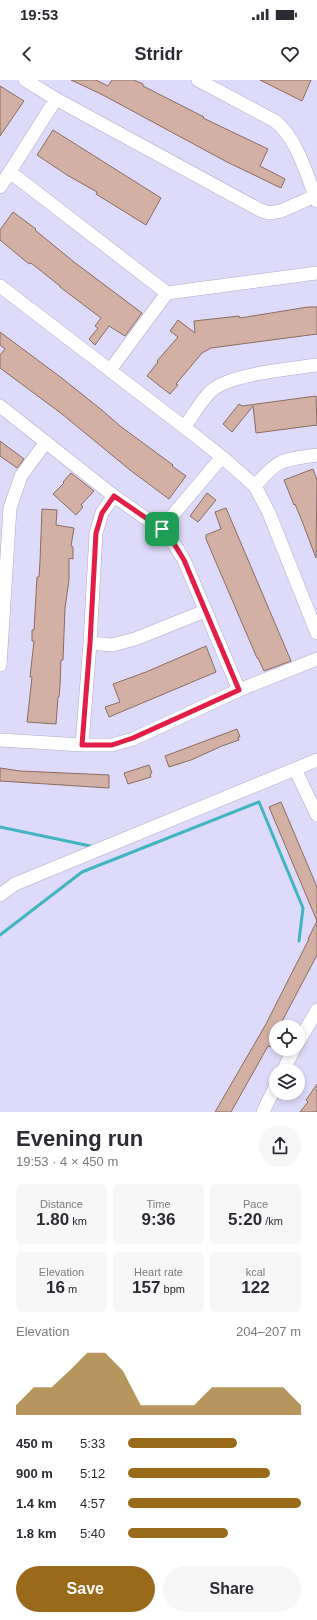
<!DOCTYPE html>
<html lang="en">
<head>
<meta charset="utf-8">
<style>
	body { margin:0; font-family:Helvetica,sans-serif; background:#f7f7f7; color:#2b2b33; height:100vh; display:flex; flex-direction:column; font-size:15px; white-space:nowrap }
	* { box-sizing:border-box; margin:0 }
	p { font-size:13px; color:#7c7c81 }
	.icon { flex:none; width:22px; height:22px; fill:none; stroke:currentColor; stroke-width:2; stroke-linecap:round; stroke-linejoin:round }
	.map { position:relative; height:1032px; overflow:hidden }
	.side { display:flex; flex-direction:column; background:#fff; flex:1 }
	.side>* { flex:none }
	.buttons { position:absolute; left:269px; top:940px; display:grid; gap:8px }
	.buttons a { display:grid; place-items:center; width:36px; height:36px; border-radius:50%; background:#fff; box-shadow:0 2px 6px #0003; font-size:20px }
	.pin { position:absolute; display:grid; place-items:center; width:34px; height:34px; color:#fff; margin:-17px; border-radius:8px; box-shadow:0 2px 6px #0006 }
	.round { display:grid; place-items:center; flex:none; width:42px; height:42px; border-radius:21px; background:#f7f7f7 }
	.head { display:flex; align-items:center; justify-content:space-between; height:68px; padding:0 16px }
	h1 { font-size:22px; font-weight:700; line-height:30px }
	.stats { display:grid; grid-template-columns:repeat(3,1fr); gap:6px; height:68px; padding:4px 16px }
	.stats div { display:grid; align-content:center; border-radius:6px; background:#f7f7f7; text-align:center }
	.stats b { font-size:17px; font-weight:700 }
	.stats small { font-size:11px; font-weight:400 }
	.stats p { font-size:11px }
	.chart { height:112px; padding:8px 16px }
	.chart p { display:flex; justify-content:space-between }
	.chart svg { width:100%; height:72px; margin-top:4px; fill:#986a1a; opacity:.7 }
	.cta { display:flex; gap:8px; margin-top:auto; padding:8px 16px }
	.cta a { flex:1; height:46px; border-radius:24px; background:#986a1a; color:#fff; font-size:16px; font-weight:700; line-height:46px; text-align:center }
	.cta a+a { background:#f7f7f7; color:#2b2b33 }
	ul { padding:0 16px; list-style:none; font-size:13px }
	li { display:grid; grid-template-columns:64px 48px 1fr; align-items:center; height:30px }
	li i { height:10px; border-radius:5px; background:#986a1a }
	.status { display:flex; justify-content:space-between; align-items:center; height:28px; padding:0 20px; background:#fff; direction:ltr }
	.status svg { height:11px; fill:currentColor }
	header { display:flex; justify-content:space-between; align-items:center; height:52px; padding:0 16px; background:#fff; font-size:18px; font-weight:700 }
	.map>svg:first-child { display:block }
	.lines { fill:none; stroke-linecap:round; stroke-linejoin:round }
	.stream { stroke:#42b5bf; stroke-width:3 }
	.building { fill:#d2b0a4; stroke:#8b6c62 }
	.minor-casing { stroke:#aeaac8; stroke-width:14 }
	.minor { stroke:#fff; stroke-width:13 }
	.route-casing { stroke:#fff; stroke-width:8 }
	.route { stroke:#e11d48; stroke-width:5 }
</style>
</head>
<body>
<div class="status"><b>19:53</b><svg viewBox="0 0 49 12"><path d="M0 12V9h3v3zM5 12V6h3v6zM10 12V3h3v9zM15 12V0h3v12zM26 1h20v11H26zM47 4h2v5h-2z"/></svg></div>
<header><svg class="icon" aria-label="back" viewBox="0 0 24 24"><path d="M15 5l-7 7 7 7"/></svg>Stridr<svg class="icon" aria-label="heart" viewBox="0 0 24 24"><path d="M12 20l-8-8c-3-5 5-10 8-4 3-6 11-1 8 4z"/></svg></header>
<div class="map">
<svg width="317" height="1032" viewBox="0 0 317 1032">
	<rect width="100%" height="100%" fill="#dedaf9"/>
	<g class="lines">
		<path class="stream" d="M0,747L95,767
			M0,855L82,792L259,722L303,828L299,861"/>
	</g>
	<path class="building" d="M71,0H96L108,6L112,0H134L143,4V6L204,37L203,38L268,69L260,86L285,99L281,108L227,82L101,14Z
		M260,0H311L302,21Z
		M0,6L24,21L0,56Z
		M53,50L161,118L146,145L96,114L97,112L67,95L37,75Z
		M13,132L36,149L35,150L74,182L142,233L125,256L109,246L95,265L89,259L98,248L95,246L101,238L60,207V206L31,183L29,184L0,160V150Z
		M308,227H317V254L211,268L202,273L176,304L178,305L170,314L147,296L158,282L157,281L178,257L170,251L178,240L195,253L194,241L239,236L240,238Z
		M0,252L63,299L103,331L120,346L173,385L172,386L186,396L169,419L130,390L62,334L0,288V275L5,269L0,265Z
		M316,316L317,345L256,353L253,326L232,352L223,344L239,324L242,326Z
		M0,361L24,379L17,388L0,376Z
		M313,389L317,400L316,478L302,441L295,424L294,425L284,400Z
		M71,393L94,411L81,425L83,427L76,435L53,414L64,403L63,402Z
		M207,413L216,420L198,442L190,436Z
		M226,428L291,581L264,591L258,578H257L206,459V455L221,449L215,432Z
		M42,429L57,430L56,445L74,448L71,466L73,467V479L69,478V500L65,528L63,580H61L60,606L59,617H58L56,644L27,642L32,597H30L34,561H32V550H34L37,497H39L40,481Z
		M206,566L216,592L109,637L105,627L120,622L113,604L146,592Z
		M237,649L240,657H238L239,660L222,666L191,680L169,687L165,676Z
		M149,685L152,693L150,694L151,697L128,704L124,693Z
		M0,688L20,691L109,695V708L0,701Z
		M281,722L317,807V841L269,727Z
		M317,841V875L279,947H276V956L270,967L268,966L231,1032H215L266,944L309,859H308Z
		M317,1004V1032H300L308,1022L306,1020Z"/>
	<g class="lines">
		<defs>
			<path id="minor" d="M25,0L56,19L260,130L269,133L281,131L315,116
				M198,0L275,41C297,58 307,96 317,121
				M10,92L167,213
				M0,107L56,19
				M0,206L184,347L222,377L255,406L269,433L317,553
				M110,290L167,213L317,193
				M0,326L114,416L161,449L173,462L184,480L239,610
				M184,347C193,336 200,322 210,312C228,294 290,289 317,285
				M255,406C279,378 282,380 317,375
				M161,449L222,377
				M90,563L112,565L135,559L205,531
				M0,585L10,428L21,396L46,362
				M0,660L82,665H112L133,659L239,610L317,579
				M82,665L90,563L96,453L102,433L114,416
				M295,689L317,735
				M0,815L15,804L317,680
				M298,963L317,930
				M283,991L294,969
				M263,1032L276,1005"/>
		</defs>
		<use href="#minor" class="minor-casing"/>
		<use href="#minor" class="minor"/>
	</g>
	<g class="lines">
		<defs>
			<path id="route" d="M114,416L162,449L173,462L184,480L239,610L133,658L112,665H82L90,563L96,453L102,433Z"/>
		</defs>
		<use href="#route" class="route-casing"/>
		<use href="#route" class="route"/>
	</g>
</svg>
<div class="buttons">
<a><svg class="icon" aria-label="locate" viewBox="0 0 24 24"><circle cx="12" cy="12" r="6"/><path d="M12 2v4M12 18v4M2 12h4M18 12h4"/></svg></a>
<a><svg class="icon" aria-label="layers" viewBox="0 0 24 24"><path d="M12 4l9 5-9 5-9-5zM3 14l9 5 9-5"/></svg></a>
</div>
<div class="pin" style="left:162px;top:449px;background:#1e9e55"><svg class="icon" aria-label="arrive" viewBox="0 0 24 24"><path d="M6 21V4h12l-3 4 3 4H6"/></svg></div>
</div>
<section class="side">
<div class="head"><div><h1>Evening run</h1><p>19:53 · 4 × 450 m</p></div><a class="round"><svg class="icon" aria-label="share" viewBox="0 0 24 24"><path d="M12 15V3M7 8l5-5 5 5M5 13v7h14v-7"/></svg></a></div>
<div class="stats">
<div><p>Distance</p><b>1.80<small> km</small></b></div>
<div><p>Time</p><b>9:36</b></div>
<div><p>Pace</p><b>5:20<small> /km</small></b></div>
</div>
<div class="stats">
<div><p>Elevation</p><b>16<small> m</small></b></div>
<div><p>Heart rate</p><b>157<small> bpm</small></b></div>
<div><p>kcal</p><b>122</b></div>
</div>
<div class="chart"><p><span>Elevation</span>204–207 m</p>
<svg viewBox="0 0 160 44" preserveAspectRatio="none"><path d="M0 44V38L10 27L20 27L30 17L40 6L50 6L60 17L70 38L80 38L90 38L100 38L110 27L120 27L130 27L140 27L150 27L160 38V44z"/></svg>
</div>
<ul>
<li><b>450 m</b>5:33<i style="width:63%"></i></li>
<li><b>900 m</b>5:12<i style="width:82%"></i></li>
<li><b>1.4 km</b>4:57<i style="width:100%"></i></li>
<li><b>1.8 km</b>5:40<i style="width:58%"></i></li>
</ul>
<div class="cta"><a>Save</a><a>Share</a></div>
</section>
</body>
</html>
